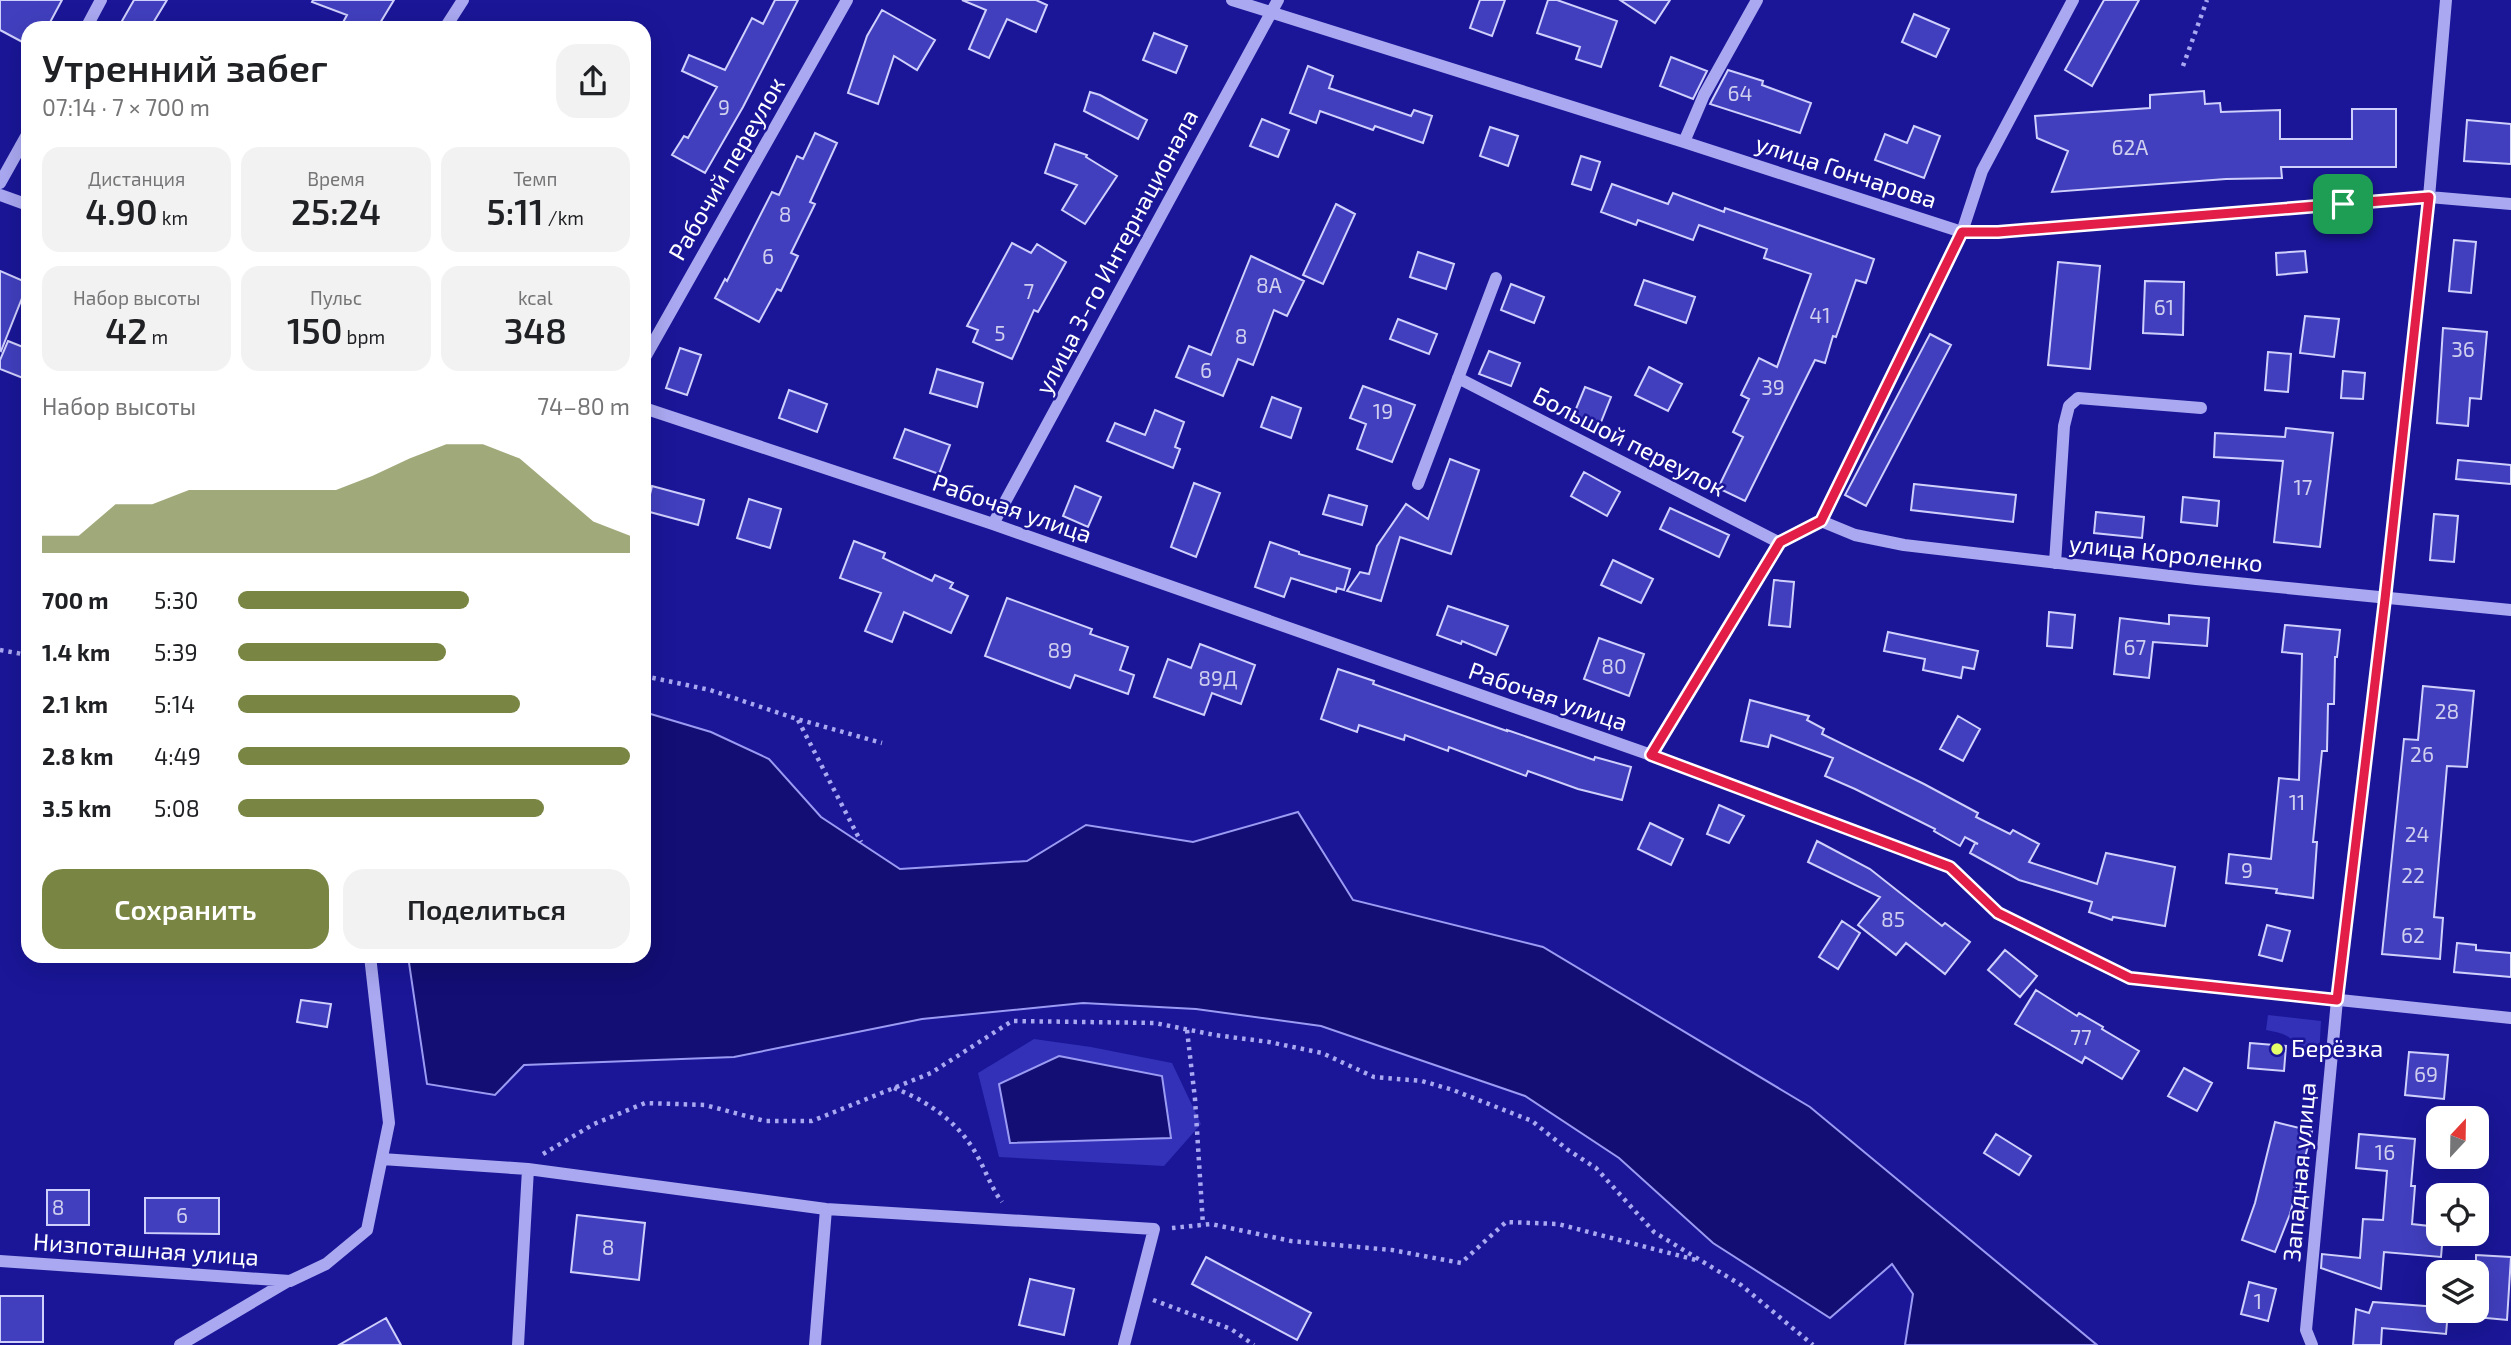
<!DOCTYPE html>
<html lang="ru">
<head>
<meta charset="utf-8">
<style>
	body { margin:0; font-family:"Exo 2",sans-serif; background:#f2f2f2; color:#202124; height:100vh; display:flex; flex-direction:column; font-size:26px; white-space:nowrap }
	* { box-sizing:border-box; margin:0 }
	p { font-size:23px; color:#757577 }
	.icon { flex:none; width:38px; height:38px; fill:none; stroke:currentColor; stroke-width:2; stroke-linecap:round; stroke-linejoin:round }
	.map { position:relative; flex:1; overflow:hidden }
	.sheet { position:absolute; left:21px; top:21px; width:630px; height:942px; display:flex; flex-direction:column; background:#fff; border-radius:21px; box-shadow:0 7px 28px #0002 }
	.sheet>* { flex:none }
	.needle { width:46px; rotate:22deg }
	.buttons { position:absolute; left:2426px; top:1106px; display:grid; gap:14px }
	.buttons a { display:grid; place-items:center; width:63px; height:63px; border-radius:14px; background:#fff; box-shadow:0 7px 28px #0002; font-size:35px }
	.pin { position:absolute; display:grid; place-items:center; width:60px; height:60px; color:#fff; margin:-30px; border-radius:14px; box-shadow:0 4px 10px #0006 }
	.round { display:grid; place-items:center; flex:none; width:74px; height:74px; border-radius:21px; background:#f2f2f2 }
	.headline { display:flex; align-items:center; justify-content:space-between; height:119px; padding:0 21px }
	h1 { font-size:38px; font-weight:600; line-height:52px }
	.metrics { display:grid; grid-template-columns:repeat(3,1fr); gap:10px; height:119px; padding:7px 21px }
	.metrics div { display:grid; align-content:center; border-radius:18px; background:#f2f2f2; text-align:center }
	.metrics b { font-size:35px; font-weight:600 }
	.metrics small { font-size:19px; font-weight:400 }
	.metrics p { font-size:19px }
	.chart { height:196px; padding:14px 21px }
	.chart p { display:flex; justify-content:space-between }
	.chart svg { width:100%; height:126px; margin-top:7px; fill:#798543; opacity:.7 }
	.cta { display:flex; gap:14px; margin-top:auto; padding:14px 21px }
	.cta a { flex:1; height:80px; border-radius:21px; background:#798543; color:#fff; font-size:28px; font-weight:600; line-height:80px; text-align:center }
	.cta a+a { background:#f2f2f2; color:#202124 }
	ul { padding:0 21px; list-style:none; font-size:23px }
	li { display:grid; grid-template-columns:112px 84px 1fr; align-items:center; height:52px }
	li i { height:18px; border-radius:9px; background:#798543 }
	.map>svg:first-child { display:block }
	.green { fill:#3231b8 }
	.water { fill:#120e74; stroke:#9b9bf4; stroke-width:2 }
	.building { fill:#413fbe; stroke:#d0d0fc; stroke-width:2 }
	.lines { fill:none; stroke-linecap:round; stroke-linejoin:round }
	.path { stroke:#a9a8f1; stroke-width:4.5; stroke-dasharray:3.5 5; stroke-linecap:butt }
	.minor { stroke:#a9a8f1; stroke-width:12 }
	.route-casing { stroke:#fff; stroke-width:14 }
	.route { stroke:#e11d48; stroke-width:9 }
	.poi-dot { fill:#e5ff69; stroke:#1a1697; stroke-width:2.5 }
	.labels { text-anchor:middle; stroke-width:5; stroke-linejoin:round; paint-order:stroke }
	.number-label { font-size:21px; fill:#d0cfef }
	.street-label { font-size:24px; fill:#fff; stroke:#1a1697 }
	.poi-label { font-size:24px; fill:#fff; stroke:#1a1697; text-anchor:start }
</style>
</head>
<body>
<div class="map">
<svg width="2511" height="1345" viewBox="0 0 2511 1345">
	<rect width="100%" height="100%" fill="#1a1697"/>
	<path class="green" d="M2268,1015L2321,1021L2319,1058L2298,1055C2297,1036 2283,1033 2266,1030Z
		M1034,1039L1091,1047L1172,1063L1201,1124L1164,1166L999,1157L978,1073Z"/>
	<path class="water" d="M644,712L711,732L769,759L821,817L900,869L1027,861L1086,825L1193,842L1298,812L1353,900L1543,947L1810,1107L2097,1345H1905L1913,1294L1892,1264L1830,1318L1713,1243L1619,1158L1525,1096L1321,1026L1196,1009L1083,1003L922,1019L734,1057L524,1065L495,1095L427,1084L408,956H644Z
		M1059,1056L1162,1076L1171,1138L1010,1143L999,1084Z"/>
	<path class="building" d="M0,0H62L47,28H28V45L0,30Z
		M134,0H167L150,28H118Z
		M313,0H394L377,28H340L347,15L312,2Z
		M775,0H798L743,107L705,173L672,155L684,136L688,138L717,87L682,71L689,55L725,70L752,18L763,24Z
		M962,0H1036L1047,5L1036,32L1007,19L989,58L969,49L986,10Z
		M1480,0H1505L1492,36L1470,28Z
		M1548,0H1557L1617,21L1601,67L1576,59L1580,47L1537,33Z
		M1620,0H1670L1655,23Z
		M2104,0H2139L2092,86L2065,70Z
		M882,10L935,40L917,70L894,56L878,104L848,93L867,36Z
		M1914,14L1949,29L1936,57L1902,42Z
		M1154,33L1187,46L1176,73L1143,60Z
		M1671,57L1707,71L1693,99L1660,86Z
		M1308,66L1333,76L1329,88L1411,116L1414,110L1432,116L1423,143L1375,126L1373,130L1320,111L1316,123L1290,113Z
		M1728,70L1763,81L1762,85L1811,103L1800,133L1710,104Z
		M2204,91L2205,104L2220,103L2221,112L2280,110V139H2352V109H2396V167H2281L2282,178L2226,179L2052,192L2068,151L2037,138L2035,116L2150,108V95Z
		M1090,92L1100,95L1147,120L1138,139L1084,111Z
		M1262,119L1289,130L1278,157L1250,146Z
		M2467,120L2511,124V164L2464,161Z
		M1914,126L1940,136L1924,178L1875,160L1885,134L1907,143Z
		M1490,127L1518,136L1508,166L1480,156Z
		M815,133L837,143L810,202L815,204L791,253L798,256L781,291L777,289L759,322L715,298L725,279L727,281L772,192L779,195L797,156L803,159Z
		M1055,144L1087,155L1086,157L1117,176L1085,224L1062,210L1077,185L1045,173Z
		M1581,156L1600,162L1591,190L1572,184Z
		M1612,184L1668,204L1673,193L1724,212L1725,208L1874,259L1866,283L1856,280L1836,337L1833,336L1825,363L1815,360L1745,501L1718,488L1743,437L1733,432L1749,399L1741,395L1759,358L1777,367L1811,274L1764,258L1767,249L1699,225L1693,240L1638,220L1636,225L1601,212Z
		M1336,204L1355,214L1323,284L1303,275Z
		M2454,240L2476,242L2471,293L2449,291Z
		M1012,243L1031,253L1037,244L1066,262L1038,312L1034,310L1012,359L973,342L978,330L967,326Z
		M2305,251L2307,272L2277,275L2276,253Z
		M1418,252L1454,264L1446,289L1410,277Z
		M1251,256L1304,281L1287,316L1274,310L1253,365L1238,359L1223,396L1176,377L1189,346L1211,355Z
		M2058,262L2100,266L2090,369L2048,365Z
		M0,271L28,283L1,351L0,350Z
		M1644,280L1695,297L1686,323L1635,305Z
		M2145,281L2184,282L2183,335L2143,333Z
		M1511,284L1544,297L1534,323L1501,310Z
		M2305,316L2339,319L2334,357L2300,353Z
		M1398,319L1437,334L1429,354L1390,339Z
		M2443,328L2487,332L2481,399L2470,398L2468,426L2437,423Z
		M1930,334L1951,345L1866,506L1845,495Z
		M8,341L28,349V380L0,369V360Z
		M680,348L701,355L687,395L666,388Z
		M1489,351L1520,363L1511,386L1479,374Z
		M2268,352L2291,354L2288,392L2265,390Z
		M1649,367L1682,384L1668,411L1635,395Z
		M937,369L983,383L977,407L930,393Z
		M2343,371L2365,373L2363,399L2341,398Z
		M1363,386L1415,405L1392,462L1357,449L1366,424L1350,418Z
		M1585,387L1611,397L1599,427L1573,416Z
		M789,390L827,404L817,432L779,418Z
		M1272,397L1301,408L1291,438L1261,427Z
		M1155,410L1184,422L1175,447L1180,449L1173,468L1107,441L1115,423L1145,435Z
		M2286,428L2333,433L2320,547L2274,542L2283,461L2214,457L2215,433L2285,437Z
		M905,429L950,445L939,474L894,458Z
		M1450,459L1479,470L1451,554L1400,537L1381,601L1347,591L1360,572L1369,574L1377,546L1406,504L1428,519Z
		M2458,460L2511,465V484L2456,479Z
		M1584,472L1620,492L1607,516L1571,496Z
		M1194,483L1220,493L1196,557L1171,547Z
		M1914,484L2016,495L2013,522L1911,510Z
		M652,486L704,500L698,525L646,511Z
		M1075,486L1101,497L1088,527L1063,516Z
		M1329,495L1367,506L1362,525L1323,514Z
		M2183,497L2219,501L2217,526L2181,522Z
		M749,499L781,509L770,548L737,538Z
		M1670,508L1729,535L1719,557L1660,529Z
		M2096,512L2144,517L2142,538L2094,533Z
		M2434,514L2458,516L2454,562L2430,560Z
		M854,541L885,553L883,558L932,581L935,575L953,583L950,588L968,596L951,633L904,612L892,642L865,631L881,593L840,578Z
		M1270,542L1299,552V554L1350,569L1344,590L1337,588L1336,592L1291,578L1284,597L1255,587Z
		M1613,560L1653,579L1641,603L1601,585Z
		M1774,580L1794,582L1790,627L1769,625Z
		M1007,598L1092,629L1090,634L1128,647L1120,670L1134,675L1128,694L1075,675L1070,688L985,656Z
		M1448,606L1508,626L1496,655L1462,641L1461,644L1437,635Z
		M2049,612L2075,615L2072,648L2047,646Z
		M2169,615L2209,618L2207,646L2153,642L2149,678L2114,674L2120,618L2169,624Z
		M2285,625L2340,630L2337,657H2335L2334,704H2328L2327,751H2322L2313,842H2317L2313,898L2276,893L2277,889L2226,883L2229,854L2271,859L2279,778L2299,780L2302,654L2282,652Z
		M1888,632L1978,651L1974,669L1963,667L1961,678L1923,670L1925,659L1884,651Z
		M1599,638L1644,654L1629,696L1584,679Z
		M1200,644L1255,665L1241,704L1212,693L1204,715L1154,697L1168,659L1191,668Z
		M1338,669L1374,681L1373,684L1507,731V730L1594,760L1595,757L1631,767L1622,800L1578,789L1528,771L1526,776L1449,747L1448,751L1405,735L1404,740L1359,725L1357,732L1321,719Z
		M2423,686L2474,691L2467,767L2447,766L2434,917L2443,918L2440,959L2382,954L2404,739L2418,740Z
		M1750,700L1809,716L1807,720L1824,729L1822,734L1924,784L1978,813L1976,817L2010,834L2013,830L2039,844L2029,862L2097,884L2106,853L2175,867L2165,926L2113,917L2112,920L2089,912L2092,902L2019,880L1970,853L1975,843L1978,844L1965,837L1960,846L1934,831L1935,829L1855,789L1825,776L1833,758L1771,735L1768,747L1741,741Z
		M1958,716L1980,729L1963,761L1940,749Z
		M1719,805L1744,816L1729,843L1707,834Z
		M1650,823L1683,839L1671,865L1638,849Z
		M1817,841L1870,869L1942,926L1945,923L1970,942L1945,974L1906,943L1896,955L1858,925L1880,897L1808,862Z
		M1842,921L1860,933L1838,969L1819,957Z
		M2267,925L2290,931L2282,961L2259,955Z
		M2457,943L2476,945V950L2511,953V977L2454,972Z
		M2005,950L2037,976L2020,997L1988,970Z
		M2036,990L2077,1016L2079,1013L2103,1027L2102,1029L2139,1051L2122,1079L2085,1057L2082,1063L2015,1024Z
		M301,1000L331,1004L327,1027L297,1022Z
		M2250,1043L2286,1046L2284,1071L2248,1068Z
		M2409,1052L2448,1055L2444,1099L2405,1095Z
		M2184,1068L2212,1083L2197,1111L2168,1096Z
		M2275,1122L2312,1131L2290,1214L2275,1252L2242,1240L2255,1203Z
		M1996,1134L2031,1156L2019,1175L1984,1153Z
		M2359,1134L2415,1139L2411,1186H2415L2412,1224L2438,1227V1234H2443L2441,1257L2384,1252L2381,1289L2321,1268L2322,1254L2360,1258L2363,1219L2383,1220L2387,1171L2356,1168Z
		M47,1190H89V1225H47Z
		M145,1198H219V1234L145,1233Z
		M577,1215L645,1223L639,1280L571,1272Z
		M2476,1255L2511,1257L2507,1320L2476,1317Z
		M1206,1257L1311,1313L1297,1340L1192,1284Z
		M1030,1279L1074,1289L1064,1335L1019,1325Z
		M2249,1282L2276,1289L2268,1321L2241,1314Z
		M0,1296H43V1342H0Z
		M2373,1302L2438,1307V1311H2448L2446,1334L2382,1328L2381,1345H2353L2356,1309L2369,1313Z
		M386,1318L401,1345H339Z"/>
	<g class="lines">
		<path class="path" d="M2183,66L2207,0
			M0,650L28,655
			M644,676L710,690L797,719L882,743
			M798,720L861,842
			M1187,1030L1195,1099L1203,1225
			M894,1088C930,1102 961,1124 979,1159C987,1174 992,1189 1002,1202
			M543,1154L594,1124L645,1103L705,1105L765,1121H812L931,1073L1012,1021L1155,1023L1215,1035L1269,1042L1322,1053L1374,1077L1422,1081L1453,1090L1532,1121L1568,1150L1596,1168L1654,1232L1741,1285L1813,1345
			M1172,1228L1211,1224L1291,1241L1392,1250L1461,1263L1506,1222L1558,1224L1696,1260
			M1153,1300L1231,1329L1254,1345"/>
		<path class="minor" d="M1232,0L1684,142L1962,232H1998L2429,197L2511,204
			M86,28L101,0
			M445,28L463,0
			M1684,142L1704,95L1757,0
			M0,183L28,133
			M0,195L28,205
			M644,359L847,0
			M1458,378L1780,543
			M644,408L993,524L1651,755L1950,867L1998,913L2130,978L2511,1018
			M1418,484L1496,278
			M1821,521L1855,535L1904,545L2196,579L2511,610
			M993,524L1278,0
			M2055,563L2064,426L2069,406L2078,398L2201,408
			M1651,755L1780,543L1821,521L1962,232L1982,171L2073,0
			M382,1159L528,1169L826,1209L1154,1229L1124,1345
			M0,1261L290,1281L326,1264L367,1230L389,1123L370,956
			M180,1345L288,1281
			M518,1345L528,1169
			M815,1345L826,1209
			M2312,1345L2306,1330L2337,1000L2385,599L2429,197L2446,0"/>
	</g>
	<g class="lines">
		<defs>
			<path id="route" d="M2429,197L2385,599L2337,1000L2130,978L1998,913L1950,867L1651,755L1780,542L1821,521L1962,232H1998Z"/>
		</defs>
		<use href="#route" class="route-casing"/>
		<use href="#route" class="route"/>
	</g>
	<circle class="poi-dot" cx="2277" cy="1049" r="7"/>
	<g class="labels">
		<g class="number-label">
			<text x="1740" y="101">64</text>
			<text x="724" y="115">9</text>
			<text x="2130" y="155">62А</text>
			<text x="785" y="222">8</text>
			<text x="768" y="264">6</text>
			<text x="1269" y="293">8А</text>
			<text x="1029" y="299">7</text>
			<text x="2164" y="315">61</text>
			<text x="1820" y="323">41</text>
			<text x="1000" y="341">5</text>
			<text x="1241" y="344">8</text>
			<text x="2463" y="357">36</text>
			<text x="1206" y="378">6</text>
			<text x="1773" y="395">39</text>
			<text x="1383" y="419">19</text>
			<text x="2303" y="495">17</text>
			<text x="2135" y="655">67</text>
			<text x="1060" y="658">89</text>
			<text x="1614" y="674">80</text>
			<text x="1218" y="686">89Д</text>
			<text x="2447" y="719">28</text>
			<text x="2422" y="762">26</text>
			<text x="2297" y="810">11</text>
			<text x="2417" y="842">24</text>
			<text x="2247" y="878">9</text>
			<text x="2413" y="883">22</text>
			<text x="1893" y="927">85</text>
			<text x="2413" y="943">62</text>
			<text x="2081" y="1045">77</text>
			<text x="2426" y="1082">69</text>
			<text x="2385" y="1160">16</text>
			<text x="58" y="1215">8</text>
			<text x="182" y="1223">6</text>
			<text x="608" y="1255">8</text>
			<text x="2258" y="1309">1</text>
		</g>
		<g class="street-label">
			<text transform="translate(727 169) rotate(-60)" y="8">Рабочий переулок</text>
			<text transform="translate(1846 172) rotate(18)" y="8">улица Гончарова</text>
			<text transform="translate(1117 252) rotate(-62)" y="8">улица 3-го Интернационала</text>
			<text transform="translate(1629 442) rotate(27)" y="8">Большой переулок</text>
			<text transform="translate(1012 509) rotate(19)" y="8">Рабочая улица</text>
			<text transform="translate(2166 554) rotate(6)" y="8">улица Короленко</text>
			<text transform="translate(1548 697) rotate(19)" y="8">Рабочая улица</text>
			<text transform="translate(2300 1172) rotate(-85)" y="8">Западная улица</text>
			<text transform="translate(146 1250) rotate(4)" y="8">Низпоташная улица</text>
		</g>
		<g class="poi-label">
			<text x="2291" y="1057">Берёзка</text>
		</g>
	</g>
</svg>
<div class="buttons">
<a><svg class="needle" viewBox="-14 -14 28 28"><path d="M0-13l5 13h-10z" fill="#e53935"/><path d="M0 13l5-13h-10z" fill="#757577"/></svg></a>
<a><svg class="icon" aria-label="locate" viewBox="0 0 24 24"><circle cx="12" cy="12" r="6"/><path d="M12 2v4M12 18v4M2 12h4M18 12h4"/></svg></a>
<a><svg class="icon" aria-label="layers" viewBox="0 0 24 24"><path d="M12 4l9 5-9 5-9-5zM3 14l9 5 9-5"/></svg></a>
</div>
<div class="pin" style="left:2343px;top:204px;background:#1e9e55"><svg class="icon" aria-label="arrive" viewBox="0 0 24 24"><path d="M6 21V4h12l-3 4 3 4H6"/></svg></div>
<section class="sheet">
<div class="headline"><div><h1>Утренний забег</h1><p>07:14 · 7 × 700 m</p></div><a class="round"><svg class="icon" aria-label="share" viewBox="0 0 24 24"><path d="M12 15V3M7 8l5-5 5 5M5 13v7h14v-7"/></svg></a></div>
<div class="metrics">
<div><p>Дистанция</p><b>4.90<small> km</small></b></div>
<div><p>Время</p><b>25:24</b></div>
<div><p>Темп</p><b>5:11<small> /km</small></b></div>
</div>
<div class="metrics">
<div><p>Набор высоты</p><b>42<small> m</small></b></div>
<div><p>Пульс</p><b>150<small> bpm</small></b></div>
<div><p>kcal</p><b>348</b></div>
</div>
<div class="chart"><p><span>Набор высоты</span>74–80 m</p>
<svg viewBox="0 0 160 44" preserveAspectRatio="none"><path d="M0 44V38L10 38L20 27L30 27L40 22L50 22L60 22L70 22L80 22L90 17L100 11L110 6L120 6L130 11L140 22L150 33L160 38V44z"/></svg>
</div>
<ul>
<li><b>700 m</b>5:30<i style="width:59%"></i></li>
<li><b>1.4 km</b>5:39<i style="width:53%"></i></li>
<li><b>2.1 km</b>5:14<i style="width:72%"></i></li>
<li><b>2.8 km</b>4:49<i style="width:100%"></i></li>
<li><b>3.5 km</b>5:08<i style="width:78%"></i></li>
</ul>
<div class="cta"><a>Сохранить</a><a>Поделиться</a></div>
</section>
</div>
</body>
</html>
